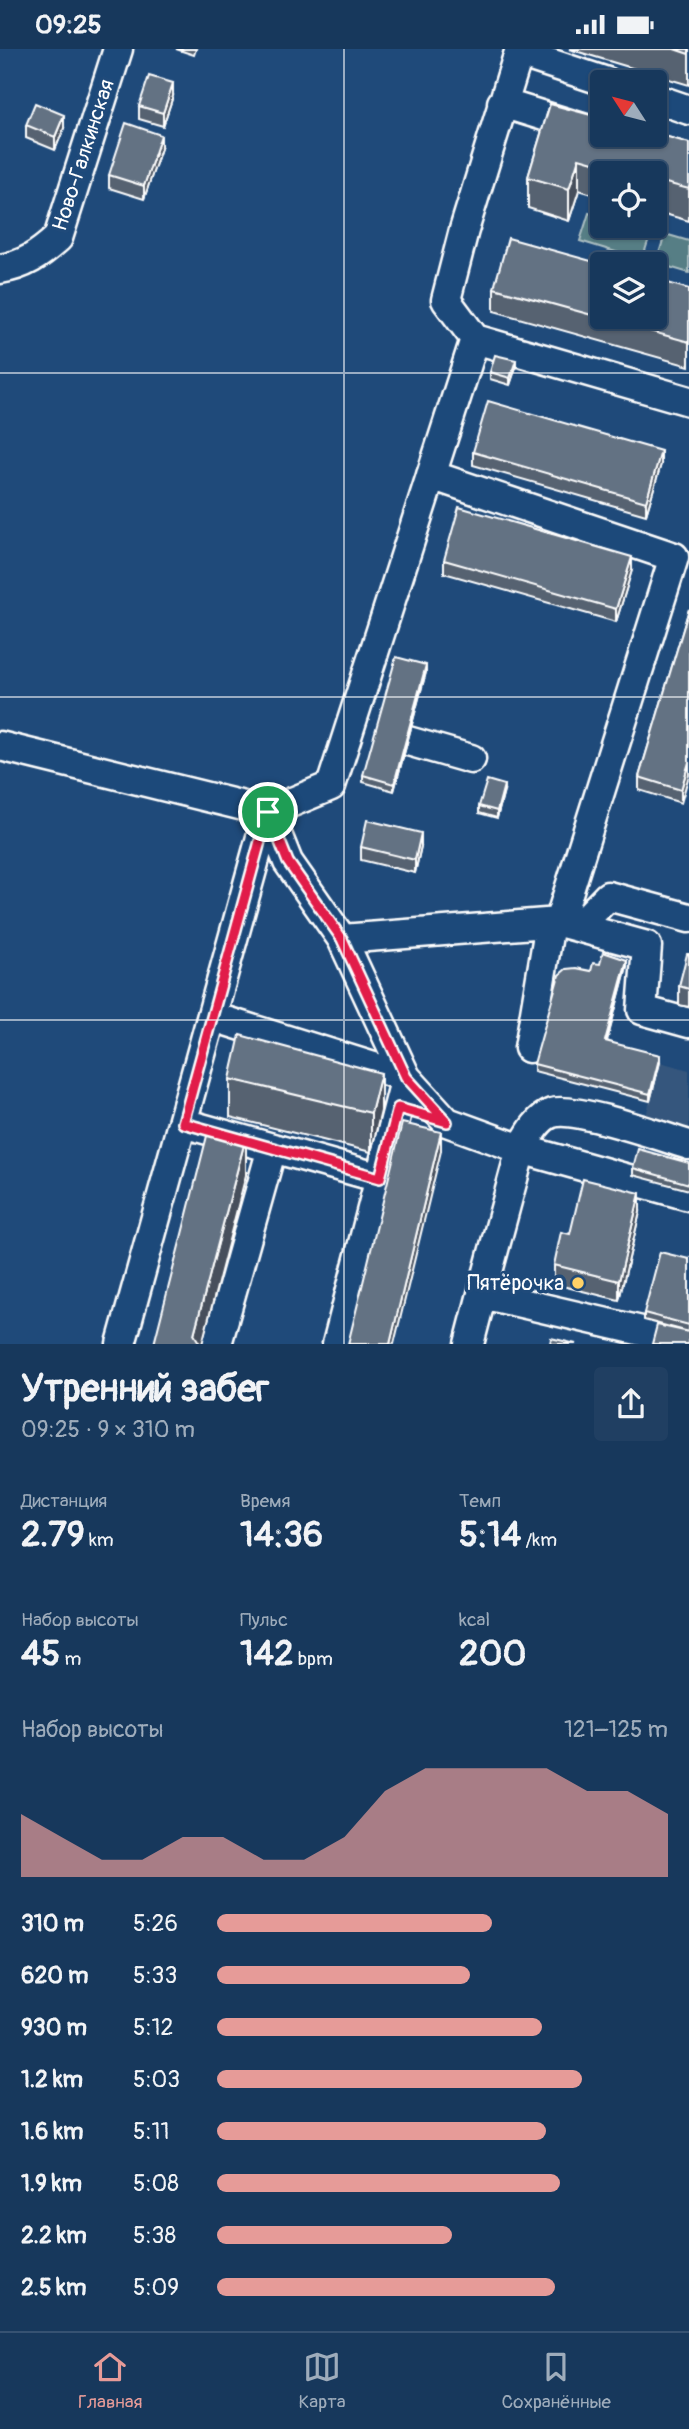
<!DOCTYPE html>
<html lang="ru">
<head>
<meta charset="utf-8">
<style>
	body { margin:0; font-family:Pangolin,sans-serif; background:#203f62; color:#f1f3f6; height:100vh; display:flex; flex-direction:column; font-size:26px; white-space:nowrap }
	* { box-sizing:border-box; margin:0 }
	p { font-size:23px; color:#9eacbb }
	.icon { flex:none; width:38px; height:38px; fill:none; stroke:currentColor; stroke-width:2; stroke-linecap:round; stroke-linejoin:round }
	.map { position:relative; height:1295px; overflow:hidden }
	.details { display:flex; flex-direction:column; background:#17385c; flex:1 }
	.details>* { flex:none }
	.needle { width:46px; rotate:306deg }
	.buttons { position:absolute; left:590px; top:21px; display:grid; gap:14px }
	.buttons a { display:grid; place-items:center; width:77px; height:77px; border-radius:7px; background:#17385c; box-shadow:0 2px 5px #0004,0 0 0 2px #365272; font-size:35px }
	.pin { position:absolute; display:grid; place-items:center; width:60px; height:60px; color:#fff; margin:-30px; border:4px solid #fff; border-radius:50%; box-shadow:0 2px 7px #0007 }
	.round { display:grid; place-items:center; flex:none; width:74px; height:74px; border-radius:7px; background:#203f62 }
	.headline { display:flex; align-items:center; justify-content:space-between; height:119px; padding:0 21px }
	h1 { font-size:38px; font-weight:700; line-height:52px }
	.figures { display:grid; grid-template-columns:repeat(3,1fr); gap:10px; height:119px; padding:7px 21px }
	.figures div { display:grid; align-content:center }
	.figures b { font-size:35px; font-weight:700 }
	.figures small { font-size:19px; font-weight:400 }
	.figures p { font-size:19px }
	.chart { height:196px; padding:14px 21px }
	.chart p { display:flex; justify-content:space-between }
	.chart svg { width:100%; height:126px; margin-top:7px; fill:#e69b98; opacity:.7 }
	ul { padding:0 21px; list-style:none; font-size:23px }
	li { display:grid; grid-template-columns:112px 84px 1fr; align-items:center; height:52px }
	li i { height:18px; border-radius:9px; background:#e69b98 }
	.status { display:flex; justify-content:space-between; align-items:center; height:49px; padding:0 35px; background:#17385c; direction:ltr }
	.status svg { height:19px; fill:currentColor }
	.menu { display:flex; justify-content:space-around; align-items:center; height:98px; border-top:2px solid #365272; background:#17385c; font-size:19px; color:#9eacbb }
	.menu a { display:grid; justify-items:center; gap:4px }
	.menu .current { color:#e69b98 }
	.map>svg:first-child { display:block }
	.built { fill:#34567d }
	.green { fill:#577e85; stroke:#abbec2; stroke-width:2 }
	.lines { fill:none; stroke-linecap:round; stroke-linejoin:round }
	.minor-casing { stroke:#fff; stroke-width:33 }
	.minor { stroke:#1f4a7a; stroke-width:28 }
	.wall { fill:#566271; stroke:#fff; stroke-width:2 }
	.shaded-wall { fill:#46505c; stroke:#fff; stroke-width:2 }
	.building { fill:#647283; stroke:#fff; stroke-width:2 }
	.route-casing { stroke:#fff; stroke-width:14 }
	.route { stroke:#e11d48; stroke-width:9 }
	.grid { fill:none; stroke:#fff; stroke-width:2; stroke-opacity:0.55 }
	.poi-dot { fill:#ffd166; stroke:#1f4a7a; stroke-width:2.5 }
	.labels { text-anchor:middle; stroke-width:7; stroke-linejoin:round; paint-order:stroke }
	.street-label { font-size:21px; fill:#fff; stroke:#1f4a7a }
	.poi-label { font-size:21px; fill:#fff; stroke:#1f4a7a; text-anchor:end }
</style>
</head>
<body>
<div class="status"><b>09:25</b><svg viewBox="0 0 49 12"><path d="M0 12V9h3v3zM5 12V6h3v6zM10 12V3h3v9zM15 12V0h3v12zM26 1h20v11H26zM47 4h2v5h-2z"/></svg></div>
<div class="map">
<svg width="689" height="1295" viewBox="0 0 689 1295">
	<rect width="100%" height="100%" fill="#1f4a7a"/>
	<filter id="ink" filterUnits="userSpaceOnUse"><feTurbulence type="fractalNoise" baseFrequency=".0143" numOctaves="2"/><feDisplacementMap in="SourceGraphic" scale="14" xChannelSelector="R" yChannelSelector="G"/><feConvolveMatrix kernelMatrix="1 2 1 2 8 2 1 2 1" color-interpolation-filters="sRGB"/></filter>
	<g filter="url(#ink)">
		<path class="built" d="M660,1013L689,1021V1090L643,1078Z"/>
		<path class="green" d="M589,164L602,168V177H629L651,183L642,211L580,192Z
			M665,185L689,192V224L656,214Z"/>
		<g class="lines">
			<defs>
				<path id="minor" d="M519,4L607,33
					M654,49L689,61
					M502,54L602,85
					M0,220C25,216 39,206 58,189L118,0
					M475,290L689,352
					M408,692L471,710
					M0,697L268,763
					M268,763L331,737L475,290L446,251L464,181L520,0
					M268,763L288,813L342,890L406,1028L447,1073L521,1100C528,1088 537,1069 552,1064C575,1057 663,1088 689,1096
					M559,873L647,897L642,961L689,974
					M578,878L608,847L689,869
					M342,890L559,873L674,508L431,426
					M213,968L406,1028L337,1295
					M529,999L550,874
					M183,1074L380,1129
					M689,1147L521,1100L482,1245L689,1293
					M121,1295L268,763
					M217,1295L272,1099
					M469,1295L482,1245"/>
			</defs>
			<use href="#minor" class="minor-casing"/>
			<use href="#minor" class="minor"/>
		</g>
		<path class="wall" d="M176,0H196L194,6Z
			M569,0H689V36L612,13Z
			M173,47L163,77L139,70V57Z
			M550,55L689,94V172L654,162V124H602V148L579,141L569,172L528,159V128Z
			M26,76L64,79L55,101L26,89Z
			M161,99L144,150L109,139V126Z
			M494,239L689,240V317L494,262Z
			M516,318L510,336L490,330V323Z
			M473,403L661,415L646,466L473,416Z
			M444,511L632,521L616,573L444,524Z
			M689,560L681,754L639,741V728Z
			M426,623L394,742L363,733V726Z
			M504,742L497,769L479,764V757Z
			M421,797L415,824L361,811V798Z
			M689,905V958L679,956V937Z
			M627,917L607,992L660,1013L650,1052L534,1022V1015L591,922Z
			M230,1030L381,1062L371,1103L230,1068Z
			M689,1114V1141L633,1126V1119Z
			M640,1163L619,1251L554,1235V1216L570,1185Z
			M689,1210V1283L644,1271V1264Z"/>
		<path class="shaded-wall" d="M173,34V47L163,77V64Z
			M64,66V79L55,101V88Z
			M161,86V99L144,150V137Z
			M579,109V141L569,172V140Z
			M516,311V318L510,336V329Z
			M661,402V415L646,466V453Z
			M632,508V521L616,573V560Z
			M426,616V623L394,742V735Z
			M689,713V726L681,754V741Z
			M504,736V742L497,769V762Z
			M421,784V797L415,824V811Z
			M627,911V917L605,998V992Z
			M660,1006V1013L650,1052V1045Z
			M381,1024V1062L371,1103V1064Z
			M441,1083V1102L394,1295H390Z
			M246,1088V1126L202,1295H194V1285Z
			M640,1144V1163L619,1251V1232Z"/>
		<path class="building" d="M674,0H689V5Z
			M149,27L173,34L163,64L139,57Z
			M35,54L64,66L55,88L26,76Z
			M550,55L602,69V86H654V84L689,94V140L654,131V124H632L579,109L569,140L528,128Z
			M126,74L161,86L144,137L109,126Z
			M508,189L602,215V268H654V230L689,240V293L494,239Z
			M495,306L516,311L510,329L490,323Z
			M488,352L661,402L646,453L473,403Z
			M459,458L632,508L616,560L444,511Z
			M689,560V713L681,741L639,728Z
			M396,608L426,616L394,735L363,726Z
			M487,731L504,736L497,762L479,757Z
			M367,771L421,784L415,811L361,798Z
			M603,903L627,911L605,992L660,1006L650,1045L534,1015L559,926L566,920L576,919L591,922L593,914L600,915Z
			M687,905H689V940L679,937Z
			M240,986L381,1024L371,1064L230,1030Z
			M402,1074L441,1083L390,1295H348Z
			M209,1079L246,1088L194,1285L200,1295H154Z
			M638,1100L689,1114V1135L633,1119Z
			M583,1130L640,1144L619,1232L554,1216L561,1183L570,1185Z
			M660,1203L689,1210V1276L644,1264Z
			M657,1276L689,1283V1295H652Z
			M551,1289L576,1295H550Z"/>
	</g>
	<g class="lines" filter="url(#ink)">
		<defs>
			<path id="route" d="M268,763L288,813L342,890L406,1028L447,1073L398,1059L380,1129L183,1074Z"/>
		</defs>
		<use href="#route" class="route-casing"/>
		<use href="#route" class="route"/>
	</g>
	<path class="grid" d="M344,0V1295M0,324H689M0,648H689M0,971H689"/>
	<circle class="poi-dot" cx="578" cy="1234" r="7"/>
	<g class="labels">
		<g class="street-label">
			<text transform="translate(83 106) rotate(-72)" y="7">Ново-Галкинская</text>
		</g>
		<g class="poi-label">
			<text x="564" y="1241">Пятёрочка</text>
		</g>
	</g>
</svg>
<div class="buttons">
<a><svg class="needle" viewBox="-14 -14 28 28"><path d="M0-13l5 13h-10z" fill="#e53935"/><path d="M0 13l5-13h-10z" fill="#9eacbb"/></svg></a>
<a><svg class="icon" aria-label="locate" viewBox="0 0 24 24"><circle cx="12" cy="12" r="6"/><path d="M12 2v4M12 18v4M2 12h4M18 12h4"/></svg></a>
<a><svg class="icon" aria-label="layers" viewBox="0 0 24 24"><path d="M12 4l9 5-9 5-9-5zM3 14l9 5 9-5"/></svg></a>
</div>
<div class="pin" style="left:268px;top:763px;background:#1e9e55"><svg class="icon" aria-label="arrive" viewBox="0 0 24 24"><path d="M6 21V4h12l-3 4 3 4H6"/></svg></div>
</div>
<section class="details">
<div class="headline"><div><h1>Утренний забег</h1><p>09:25 · 9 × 310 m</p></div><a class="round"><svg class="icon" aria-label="share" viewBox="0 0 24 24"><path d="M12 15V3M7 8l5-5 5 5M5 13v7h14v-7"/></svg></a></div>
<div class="figures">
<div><p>Дистанция</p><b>2.79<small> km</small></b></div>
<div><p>Время</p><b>14:36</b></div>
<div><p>Темп</p><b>5:14<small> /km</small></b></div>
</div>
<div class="figures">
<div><p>Набор высоты</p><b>45<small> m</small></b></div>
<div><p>Пульс</p><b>142<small> bpm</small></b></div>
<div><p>kcal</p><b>200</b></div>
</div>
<div class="chart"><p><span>Набор высоты</span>121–125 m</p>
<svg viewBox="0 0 160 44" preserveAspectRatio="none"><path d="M0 44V22L10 30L20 38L30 38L40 30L50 30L60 38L70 38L80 30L90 14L100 6L110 6L120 6L130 6L140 14L150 14L160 22V44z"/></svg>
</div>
<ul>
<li><b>310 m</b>5:26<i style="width:61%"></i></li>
<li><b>620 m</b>5:33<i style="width:56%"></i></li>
<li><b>930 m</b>5:12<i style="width:72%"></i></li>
<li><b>1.2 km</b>5:03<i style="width:81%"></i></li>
<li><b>1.6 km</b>5:11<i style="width:73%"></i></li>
<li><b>1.9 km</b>5:08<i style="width:76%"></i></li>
<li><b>2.2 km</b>5:38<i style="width:52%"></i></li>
<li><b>2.5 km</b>5:09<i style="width:75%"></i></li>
</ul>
</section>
<nav class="menu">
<a class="current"><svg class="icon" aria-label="home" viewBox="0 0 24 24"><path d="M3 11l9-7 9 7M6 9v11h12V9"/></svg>Главная</a>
<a><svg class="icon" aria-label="map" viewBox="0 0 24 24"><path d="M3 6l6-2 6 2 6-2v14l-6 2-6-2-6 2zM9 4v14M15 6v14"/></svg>Карта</a>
<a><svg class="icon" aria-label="saved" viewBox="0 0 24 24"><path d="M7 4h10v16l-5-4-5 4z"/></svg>Сохранённые</a>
</nav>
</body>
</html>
